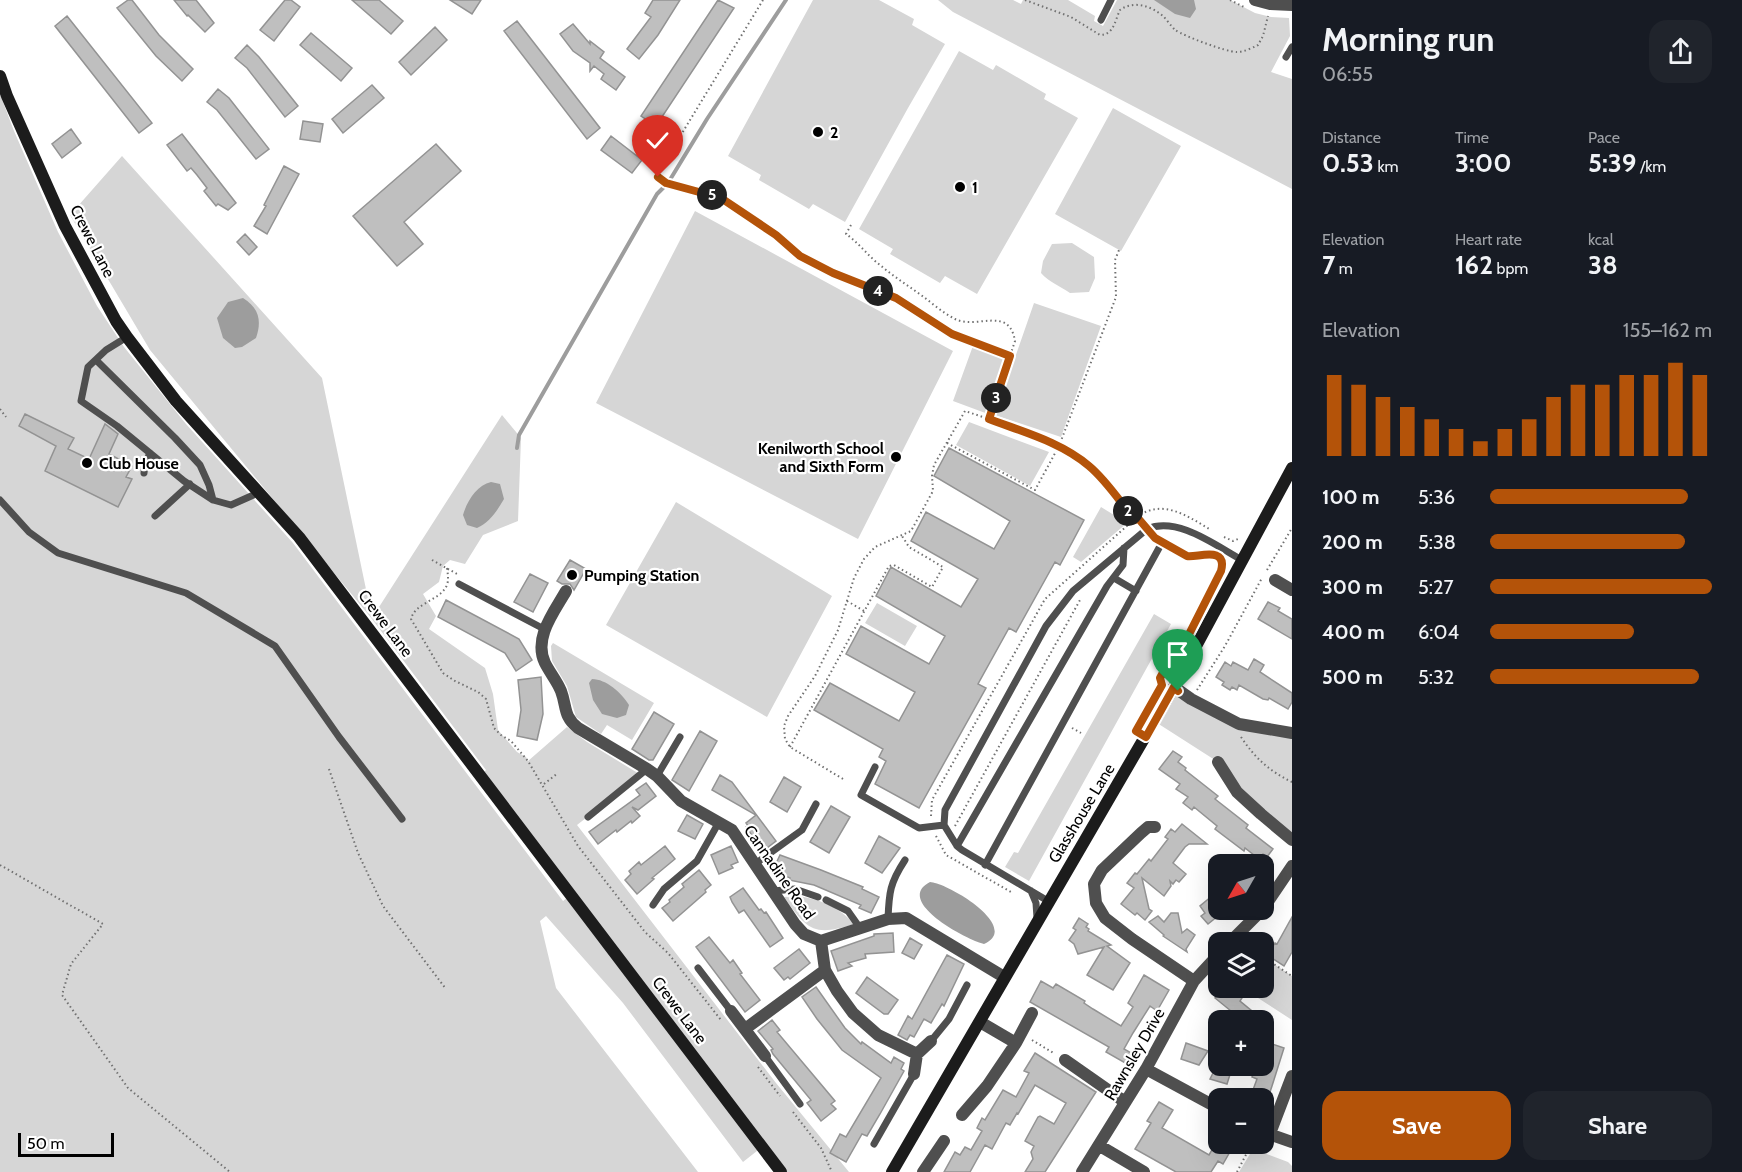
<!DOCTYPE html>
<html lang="en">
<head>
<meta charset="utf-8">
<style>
	body { margin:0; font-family:Cabin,sans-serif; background:#20242c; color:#f1f3f6; height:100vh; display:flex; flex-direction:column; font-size:22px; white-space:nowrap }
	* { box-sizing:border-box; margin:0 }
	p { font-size:20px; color:#9ea1a6 }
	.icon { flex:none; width:33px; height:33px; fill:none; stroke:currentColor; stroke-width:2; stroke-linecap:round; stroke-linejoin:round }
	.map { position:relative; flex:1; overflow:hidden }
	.details { display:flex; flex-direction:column; background:#171b24; width:450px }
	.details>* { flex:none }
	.needle { width:39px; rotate:231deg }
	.buttons { position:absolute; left:1208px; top:854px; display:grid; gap:12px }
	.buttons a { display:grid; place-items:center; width:66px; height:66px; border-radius:12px; background:#171b24; box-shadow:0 6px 24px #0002; font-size:30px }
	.scale { position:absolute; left:18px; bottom:15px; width:96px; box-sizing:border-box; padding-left:6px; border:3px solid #000; border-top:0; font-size:16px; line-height:21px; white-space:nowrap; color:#000; -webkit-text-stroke:4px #fff; paint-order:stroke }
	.pin { position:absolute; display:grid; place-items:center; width:51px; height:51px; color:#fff; margin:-62px -26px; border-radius:50% 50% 50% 0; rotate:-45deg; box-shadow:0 0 6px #0007 }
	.pin .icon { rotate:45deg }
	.km { position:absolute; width:30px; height:30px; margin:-15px; border-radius:50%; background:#222; color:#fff; font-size:16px; line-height:30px; text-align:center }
	.round { display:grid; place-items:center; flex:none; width:63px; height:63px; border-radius:18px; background:#20242c }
	.headline { display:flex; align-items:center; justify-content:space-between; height:102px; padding:0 30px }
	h1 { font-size:33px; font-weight:700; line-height:45px }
	.metrics { display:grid; grid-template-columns:repeat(3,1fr); gap:9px; height:102px; padding:6px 30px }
	.metrics div { display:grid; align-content:center }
	.metrics b { font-size:26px; font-weight:700 }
	.metrics small { font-size:16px; font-weight:400 }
	.metrics p { font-size:16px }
	.chart { height:168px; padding:12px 30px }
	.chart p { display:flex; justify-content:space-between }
	.chart svg { width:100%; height:108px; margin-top:6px; stroke:#b45309; stroke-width:6 }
	.action { display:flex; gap:12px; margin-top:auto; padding:12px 30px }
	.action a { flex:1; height:69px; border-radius:18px; background:#b45309; color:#fff; font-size:24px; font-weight:700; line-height:69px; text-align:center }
	.action a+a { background:#20242c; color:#f1f3f6 }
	ul { padding:0 30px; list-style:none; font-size:20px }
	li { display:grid; grid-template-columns:96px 72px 1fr; align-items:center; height:45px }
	li i { height:15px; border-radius:8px; background:#b45309 }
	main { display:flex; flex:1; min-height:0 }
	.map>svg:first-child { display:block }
	.green { fill:#d6d6d6 }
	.water { fill:#9d9d9d }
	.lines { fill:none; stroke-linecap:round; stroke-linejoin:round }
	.stream { stroke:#9d9d9d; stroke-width:4 }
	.building { fill:#bfbfbf; stroke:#939393; stroke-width:1.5 }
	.path { stroke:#717171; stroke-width:2; stroke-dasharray:1.5 3; stroke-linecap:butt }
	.lane { stroke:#4f4f4f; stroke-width:7 }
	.street { stroke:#4f4f4f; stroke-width:12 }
	.secondary { stroke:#1c1c1c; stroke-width:12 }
	.route-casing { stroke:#fff; stroke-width:12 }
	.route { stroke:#b45309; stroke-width:8 }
	.poi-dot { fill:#000; stroke:#fff; stroke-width:2 }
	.labels { text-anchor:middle; stroke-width:4.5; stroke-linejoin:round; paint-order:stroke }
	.poi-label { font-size:16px; font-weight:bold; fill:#000; stroke:#fff; text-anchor:start }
	.street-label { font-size:16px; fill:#000; stroke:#fff }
</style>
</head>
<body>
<main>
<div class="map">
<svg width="1292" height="1172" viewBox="0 0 1292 1172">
	<rect width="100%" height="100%" fill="#fff"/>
	<path class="green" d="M813,0H879L914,19L912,25L945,44L908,108L845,222L813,204L809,209L759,180L761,175L728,156Z
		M938,0H1013L1021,4L1023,0H1068L1095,16L1094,21L1103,26L1117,0H1230L1255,13L1271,17L1289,18L1290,36L1271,72L1292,79V189L953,12Z
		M959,51L993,70L996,65L1046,94L1044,99L1078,118L977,294L945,276L940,283L890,254L893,249L859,229Z
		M0,94L14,131L58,232L97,306L124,347L186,424L293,543L563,901L571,895L481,775L486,770L372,619L150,350L70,215L122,156L322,378L372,618L502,415L521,438L518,521L483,535L465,564L450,560L443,566L439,582L423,594L436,616L429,629L485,668L493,694L498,730L517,752L526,757L528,761L567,727L587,742L641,775L577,825L776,1083L849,1172H784L762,1147L743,1162L623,1003L546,916L540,921L556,988L698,1172H0Z
		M1113,108L1181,146L1121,251L1055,214Z
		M695,211L953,351L858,539L596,403Z
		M1072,243L1094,257L1095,278L1089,292L1070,293C1060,286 1049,282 1041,273L1043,261L1052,244Z
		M1034,303L1101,326L1061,437L995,415Z
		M974,343L1008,357L988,414L953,401Z
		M969,422L1049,452L1030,486L956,445Z
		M676,502L832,596L767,717L606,625Z
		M1101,507L1127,523L1081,562L1073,557Z
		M877,603L917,626L905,646L865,623Z
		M1154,614L1171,624L1029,881L1005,867L1014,852L1018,853Z
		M553,643L654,703L632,740L607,725L601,734L576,717L567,686L552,661L551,646Z
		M1174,687L1239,724L1292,733V840L1261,814L1218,762L1154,721Z
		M794,896C815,897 840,907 854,924C814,937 807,930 784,897Z
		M1263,957L1292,976V1020L1241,987H1263Z
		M1253,1149L1288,1162L1292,1166V1172H1239Z"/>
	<path class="water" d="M1154,0H1194L1196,9L1190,18L1175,14Z
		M243,298C259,308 262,321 256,338L242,347L235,348L223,338L217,318L228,302Z
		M491,482L500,484L504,499C497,511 490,522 477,528L467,525L463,515C467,501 477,485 491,482Z
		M592,679C606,679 622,693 629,705L626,715L617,718L602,714L593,700L589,683Z
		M930,882C948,883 1022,927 984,944C967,940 893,901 930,882Z"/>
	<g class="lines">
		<path class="stream" d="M517,448L519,435L657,194L668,183L707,119L786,0"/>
	</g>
	<path class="building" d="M128,0H132L159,35L193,69L182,81L156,56L117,8Z
		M174,0H196L214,23L205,32L188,15L187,16Z
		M285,0H291L300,7L274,41L260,30Z
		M352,0H379L403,21L391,34Z
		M450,0H481L472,14Z
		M653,0H680L658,35L639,59L627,49L651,17L645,13Z
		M718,0L734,8L656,126L641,116Z
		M67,16L152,123L139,133L55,26Z
		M517,21L600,128L587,139L504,31Z
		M573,24L590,44V41L604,52L600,58L625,77L616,90L601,79L604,74L594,66L590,71V63L573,51L560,34Z
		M435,27L447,40L411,75L399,62Z
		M311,33L352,68L341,81L300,45Z
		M247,45L259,57L298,106L285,117L247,68L235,58Z
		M372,85L384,98L343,133L332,119Z
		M218,89L229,98L269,149L256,159L217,110L207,102Z
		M303,121L323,124L320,142L300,139Z
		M71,129L81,143L62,158L52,144Z
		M182,134L236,203L228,210L218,204L216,206L204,191L207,188L197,175L191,168L187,171L167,145Z
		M611,136L642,160L632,173L601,150Z
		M436,144L461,171L404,222L423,244L397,266L353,216Z
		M284,166L299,174L267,234L254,226L266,206L264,205Z
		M245,234L257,247L249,255L237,242Z
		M25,414L74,438L68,449L89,459L105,424L118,434L109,454L132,466L126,477L132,479L118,507L45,471L56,446L19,426Z
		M949,448L1084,520L1060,565L1055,562L1016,632L1009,628L978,684L986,688L919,808L875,784L886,761L879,757L883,749L814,710L830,683L899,721L915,692L846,654L861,626L929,664L945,636L876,596L891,567L961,607L978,579L911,541L926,512L994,549L1010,521L934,476Z
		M570,560L586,569L574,590L570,584H562L557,581Z
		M530,574L548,583L533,612L514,602Z
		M446,600L519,639L532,660L516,671L505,653L438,617Z
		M1268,602L1280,608L1278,611L1292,619V639L1258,619Z
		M1254,659L1264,665L1260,672L1292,693V702L1288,709L1269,698L1268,700L1263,699L1239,685L1237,690L1232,687L1230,690L1222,685L1224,682L1216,677L1225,662L1231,666L1233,662L1248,670Z
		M541,677L543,714L537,740L517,736L521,710L518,680Z
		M654,712L674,724L653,760H649L632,749Z
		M700,731L717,741L689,791L672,780Z
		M1173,751L1182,757L1178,762L1186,768L1185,770L1218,796L1215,799L1248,825L1246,828L1273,849L1267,857L1263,854L1259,859L1245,848L1244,851L1215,829L1217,826L1194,807L1192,810L1183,803L1188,797L1176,789L1180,784L1159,769Z
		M720,775L732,782L776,841L763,851L746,827L748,826L746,823L756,815L712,790Z
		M784,777L801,787L787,812L770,802Z
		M646,783L656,796L638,810L632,807L640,816L632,823L631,821L617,832L616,830L598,844L589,832L640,795L636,790Z
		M831,806L850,817L829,853L810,842Z
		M687,815L703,824L695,839L678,831Z
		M1182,824L1207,844H1189L1185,847L1173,863L1186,874L1179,882L1176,880L1173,884L1170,881L1171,886L1164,896L1142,878L1149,909L1152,911L1145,920L1137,913L1135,915L1121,904L1134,888L1127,883L1135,873L1137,874L1149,859L1151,861L1168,839L1165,837L1171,829L1175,832Z
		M879,836L900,848L882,873L865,863Z
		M665,846L675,859L652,878L654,879L637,894L625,880L631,874L629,871L639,862L641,865Z
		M731,846L738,862L731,865L733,868L719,874L711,855Z
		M780,855L821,870L863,887L862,889L879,897L871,913L859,908L861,905L814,885L789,880L790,878L773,870Z
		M699,870L711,885L705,890L706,892L673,921L662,908L670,902L669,900L684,887L682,884Z
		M743,888L759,910L761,909L764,913L766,912L783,938L770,947L744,910L739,913L732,902L730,897Z
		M1218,891V916L1208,924L1201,916L1205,913L1200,906Z
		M1171,913H1178L1182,933L1187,929L1195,935L1186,949L1187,952L1163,936L1164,935L1149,922L1158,916L1164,922Z
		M1292,917V952L1284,966L1267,955L1275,943L1277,944Z
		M1079,918L1088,924L1086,927L1089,929L1088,931L1111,945L1107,946L1130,963L1113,990L1087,975L1104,947L1078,954L1074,944L1069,940L1076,930L1073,928Z
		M893,933L894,952L865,954L866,958L848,963L852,966L838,971L831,951L874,936V934Z
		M709,937L730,963L733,960L742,973L740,974L760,1000L745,1012L696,947Z
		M910,938L922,945L914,959L902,953Z
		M799,949L810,963L790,979L788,977L784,980L774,968Z
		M947,955L964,964L944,1006L942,1004L931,1023L924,1019L914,1037L910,1035L907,1040L898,1035L908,1016L912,1019Z
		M1144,975L1169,990L1157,1011L1150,1006L1133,1033L1124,1049L1133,1054L1127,1064L1106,1052L1109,1047L1030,1002L1041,981L1053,988L1056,984L1085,1001L1084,1003L1093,1009L1121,1026L1133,1007L1128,1003Z
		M867,977L898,1000L888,1014H884L856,993Z
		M816,987L845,1028L861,1044L862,1042L891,1063L894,1057L904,1063L901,1069L904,1071L880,1114L867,1136L862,1134L846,1162L830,1153L840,1134L846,1137L881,1078L842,1050L817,1019L802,997Z
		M1224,987H1229L1242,998L1240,1001L1263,1020H1224L1231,1011L1215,998Z
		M772,1020L780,1030L777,1032L835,1101L831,1104L836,1109L821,1121L807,1103L811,1100L773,1054L771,1050L773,1049L758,1031Z
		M1186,1043L1208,1051L1199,1065L1181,1059Z
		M1269,1043L1284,1048L1272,1086L1268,1098H1250L1257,1079L1252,1077L1259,1065H1263Z
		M1035,1053L1096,1092L1045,1172H1025L1033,1159L1031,1152L1034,1146L1025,1141L1038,1117L1040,1116L1054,1124L1066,1103L1035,1085L1018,1114L1017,1113L1010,1125L1006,1123L992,1149L985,1145L970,1172H944L955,1152L960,1155L965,1147L971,1150L982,1131L977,1128L982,1118L985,1120L1003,1090L1016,1097L1029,1073L1024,1071Z
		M1217,1065H1233L1227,1084L1210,1079Z
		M1159,1102L1173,1110L1162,1128L1209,1155L1216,1143H1235L1223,1164L1218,1161L1211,1172H1176L1135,1149L1151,1123L1147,1121Z"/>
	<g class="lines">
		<path class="path" d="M763,0L659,171V179L692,191L721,198L776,235L800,256L833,273L896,299L952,334L1010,356
			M1025,0L1071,17L1100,35C1114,35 1115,20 1120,10C1134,0 1151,6 1163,16C1167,20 1171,26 1175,30C1184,36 1226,52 1237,52C1244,52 1252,48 1258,45L1263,36L1268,16
			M1230,0L1246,8
			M851,225L846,234C859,243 868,256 880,265C893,276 907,285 921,295C932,303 943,313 955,319C977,330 1009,305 1015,341L989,419C1024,432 1065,442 1092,469C1108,484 1121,502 1134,519
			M0,409L6,417
			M947,443L1035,490L1059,446L1116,297L1115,260L1119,250
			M1137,517C1163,498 1187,516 1211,530
			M1224,537L1233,541L1238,539
			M1167,544L1192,557L1203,553L1211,554
			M1219,558L1222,565L1221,572
			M432,560L457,574
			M447,568C448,575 449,582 446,587C438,601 415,603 411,619L443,673L455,681L478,692L486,699L494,728L501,735L511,741L528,761L578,846L645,932L668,953L721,1020
			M1267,570L1292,528
			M847,601L866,612
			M1162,683L1160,678L1170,661L1175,659
			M1197,690L1225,646L1262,578
			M1072,728L1081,733
			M1241,737C1255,758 1269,771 1292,782
			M790,747L889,566L894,565L932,587L943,567L909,547L902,536
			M329,769L358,853L383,906L446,989
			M843,779L790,747L785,739L784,726L788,716L815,676L838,630L854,578L864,559L875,547L911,531L933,491L932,476L934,465L965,411L989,419
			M544,784L558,773
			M931,816L932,800L1045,599L1137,517L1141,521
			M955,826L1080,600
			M936,836L946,855L1011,892
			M0,865L103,924L71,964L62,995L128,1088L230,1172
			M1263,957L1292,976
			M1032,1040L1055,1054
			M758,1067L780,1096
			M793,1112L821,1148L832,1172
			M1237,1172L1252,1143"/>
		<path class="lane" d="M1101,20L1111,0
			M1286,57L1292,47
			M127,337L106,350L88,367L81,401L117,426L184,481L213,500L231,505L260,492
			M96,360L175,438L200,465L209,485L213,500
			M144,473L145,463L150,453
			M0,500L29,532L58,553L186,593L275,646L339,737L402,819
			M155,516L190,484
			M1114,578L1136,591
			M459,584L544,629
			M875,767L861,795L919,828L944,825
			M657,776L680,737
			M588,817L647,769
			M957,846L1107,586L1123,565L1124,548
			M755,864L802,830L816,804
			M985,865L1159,548
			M773,891L795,889L818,897
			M1031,891L1036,903L1037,918
			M826,900L848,911L860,928
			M1048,901L962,850L957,846L944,825L945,810L1046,626L1073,591L1147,529C1178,516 1216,546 1242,560
			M653,905L664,889L697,861L719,822
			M888,919C889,892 890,883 905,860
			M698,968L731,1011
			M931,1041L949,1019L967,985
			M765,1056L800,1104
			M874,1144L914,1074"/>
		<path class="street" d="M1255,0L1270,4L1292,5
			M1275,580L1292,590
			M566,591C554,612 533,638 545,663C550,673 557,681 561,691C567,707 563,716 578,728L647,769L657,776L681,801L732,830L795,924L804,934L821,941L888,919L906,918L1004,977
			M1174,687L1191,699L1239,724L1292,733
			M1218,762L1237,792L1261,814L1292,840
			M1155,827H1148L1141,833L1102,870L1094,884L1096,903L1105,918L1132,939L1194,981
			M1263,909L1292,866
			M821,941L825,970L837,991L853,1013L878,1035L917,1054L914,1074
			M1230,942L1263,909
			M731,1011L765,1056
			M745,1029L825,970
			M1016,1043L1032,1013
			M917,1054L931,1041
			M1065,1060L1125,1102
			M1146,1069L1218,1108
			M962,1115L987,1086L1016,1043L980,1022
			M1263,1132L1292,1142
			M1269,1136L1292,1076
			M1100,1146L1144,1172
			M923,1172L944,1141
			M1082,1172L1146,1069L1194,981L1218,955"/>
		<path class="secondary" d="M0,76L7,96L65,226L116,321L127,337L176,401L299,537L781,1172
			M892,1172L1174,687L1292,468"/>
	</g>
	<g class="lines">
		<defs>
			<path id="route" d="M658,177L666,183L721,198L776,235L800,256L833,273L896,298L952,334L1010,356L989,419C1023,432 1061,442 1089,466C1107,481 1120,502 1135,520L1137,517L1155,538L1187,556C1197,558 1228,545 1221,571L1177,658L1170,660L1160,678L1162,685L1136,731L1146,737L1174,687L1178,691"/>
		</defs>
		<use href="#route" class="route-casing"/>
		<use href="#route" class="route"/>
	</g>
	<g class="poi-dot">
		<circle cx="818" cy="132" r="6"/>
		<circle cx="960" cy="187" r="6"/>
		<circle cx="896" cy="457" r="6"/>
		<circle cx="87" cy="463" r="6"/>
		<circle cx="572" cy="575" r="6"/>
	</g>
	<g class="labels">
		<g class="poi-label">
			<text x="830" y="138">2</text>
			<text x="972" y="193">1</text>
			<text x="884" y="454" text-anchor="end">Kenilworth School<tspan x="884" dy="18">and Sixth Form</tspan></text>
			<text x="99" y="469">Club House</text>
			<text x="584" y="581">Pumping Station</text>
		</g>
		<g class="street-label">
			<text transform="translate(93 241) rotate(63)" y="6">Crewe Lane</text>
			<text transform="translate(386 623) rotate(53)" y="6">Crewe Lane</text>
			<text transform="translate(1081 813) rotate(-59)" y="6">Glasshouse Lane</text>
			<text transform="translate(780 872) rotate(55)" y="6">Cannadine Road</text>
			<text transform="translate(680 1010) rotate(53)" y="6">Crewe Lane</text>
			<text transform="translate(1134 1054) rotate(-60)" y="6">Rawnsley Drive</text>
		</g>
	</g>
</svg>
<div class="buttons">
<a><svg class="needle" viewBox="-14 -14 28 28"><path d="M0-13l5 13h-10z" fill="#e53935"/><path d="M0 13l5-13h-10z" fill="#9ea1a6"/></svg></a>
<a><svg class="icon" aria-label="layers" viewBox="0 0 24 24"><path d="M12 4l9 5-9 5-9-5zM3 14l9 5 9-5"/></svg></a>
<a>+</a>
<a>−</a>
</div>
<div class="scale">50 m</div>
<div class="pin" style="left:1178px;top:691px;background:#1e9e55"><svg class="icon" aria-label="arrive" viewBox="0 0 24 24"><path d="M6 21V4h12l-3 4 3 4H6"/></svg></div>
<div class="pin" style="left:658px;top:177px;background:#d93025"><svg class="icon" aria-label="check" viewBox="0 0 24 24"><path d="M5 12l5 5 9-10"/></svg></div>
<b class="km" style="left:1128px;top:511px">2</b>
<b class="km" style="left:996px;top:398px">3</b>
<b class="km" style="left:878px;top:291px">4</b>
<b class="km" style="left:712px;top:195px">5</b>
</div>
<section class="details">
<div class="headline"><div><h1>Morning run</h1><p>06:55</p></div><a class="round"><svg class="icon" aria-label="share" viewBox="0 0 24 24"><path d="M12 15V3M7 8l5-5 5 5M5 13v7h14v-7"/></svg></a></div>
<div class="metrics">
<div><p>Distance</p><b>0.53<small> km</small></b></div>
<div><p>Time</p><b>3:00</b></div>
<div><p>Pace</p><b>5:39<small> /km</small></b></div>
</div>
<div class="metrics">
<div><p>Elevation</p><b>7<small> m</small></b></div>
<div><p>Heart rate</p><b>162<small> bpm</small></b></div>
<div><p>kcal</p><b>38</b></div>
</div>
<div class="chart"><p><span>Elevation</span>155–162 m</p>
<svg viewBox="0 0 160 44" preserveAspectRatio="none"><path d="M5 44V11M15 44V15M25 44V20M35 44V24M45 44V29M55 44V33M65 44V38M75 44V33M85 44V29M95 44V20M105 44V15M115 44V15M125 44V11M135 44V11M145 44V6M155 44V11"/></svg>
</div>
<ul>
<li><b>100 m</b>5:36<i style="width:89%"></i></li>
<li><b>200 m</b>5:38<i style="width:88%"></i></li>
<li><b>300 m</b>5:27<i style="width:100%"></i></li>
<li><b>400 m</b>6:04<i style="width:65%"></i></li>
<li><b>500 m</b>5:32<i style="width:94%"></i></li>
</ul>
<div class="action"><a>Save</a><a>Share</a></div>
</section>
</main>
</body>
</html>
